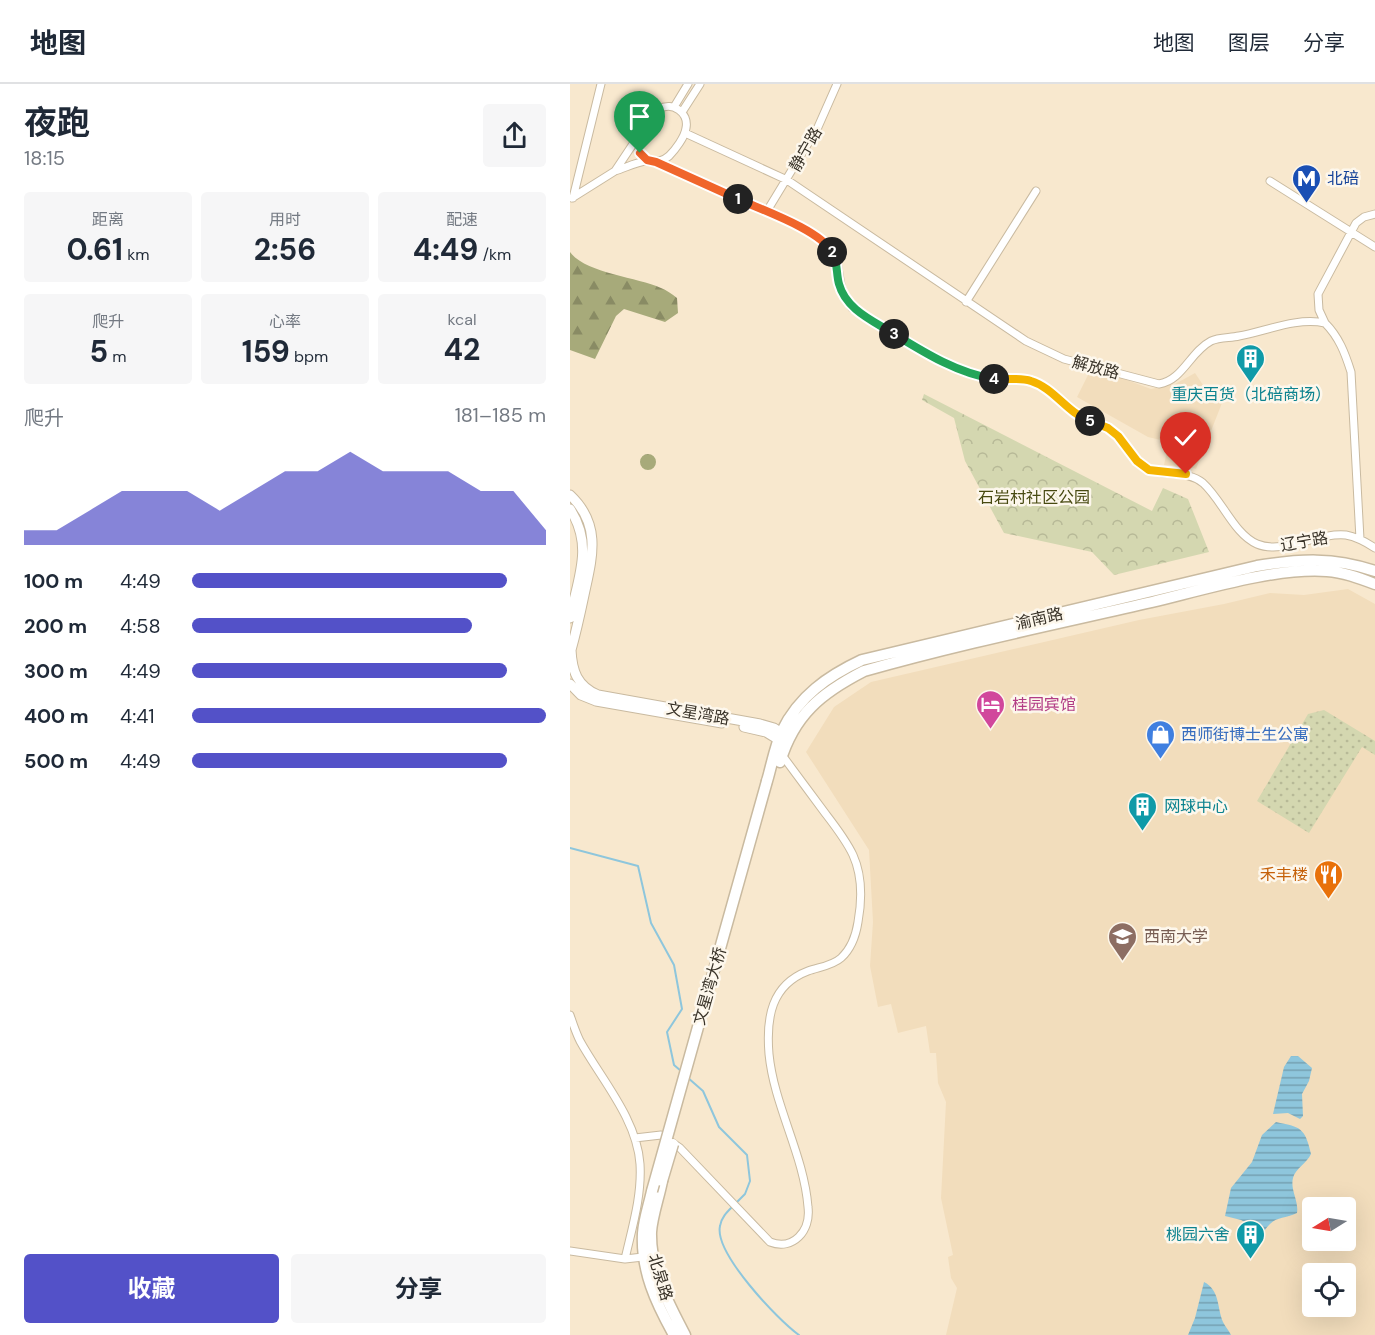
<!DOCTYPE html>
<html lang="zh">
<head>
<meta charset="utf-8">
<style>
	body { margin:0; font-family:"DM Sans","Noto Sans SC",sans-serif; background:#f6f6f7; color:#1f2937; height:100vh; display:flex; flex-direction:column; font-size:22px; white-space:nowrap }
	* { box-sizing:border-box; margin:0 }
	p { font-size:20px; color:#747a83 }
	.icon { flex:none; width:33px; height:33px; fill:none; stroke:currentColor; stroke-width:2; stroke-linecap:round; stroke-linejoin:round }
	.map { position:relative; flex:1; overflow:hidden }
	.sheet { display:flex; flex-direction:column; background:#fff; width:570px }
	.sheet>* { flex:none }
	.needle { width:39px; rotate:259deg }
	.controls { position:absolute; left:732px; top:1113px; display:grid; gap:12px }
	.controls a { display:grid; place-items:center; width:54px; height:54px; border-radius:6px; background:#fff; box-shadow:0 6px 24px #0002; font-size:30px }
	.pin { position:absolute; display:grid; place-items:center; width:51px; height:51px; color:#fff; margin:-62px -26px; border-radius:50% 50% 50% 0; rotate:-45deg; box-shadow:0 0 6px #0007 }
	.pin .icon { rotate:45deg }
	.km { position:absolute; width:30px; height:30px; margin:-15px; border-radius:50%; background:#222; color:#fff; font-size:16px; line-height:30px; text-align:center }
	.round { display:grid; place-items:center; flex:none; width:63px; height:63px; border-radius:6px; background:#f6f6f7 }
	.overview { display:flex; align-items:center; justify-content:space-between; height:102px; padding:0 24px }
	h1 { font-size:33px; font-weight:700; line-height:45px }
	.stats { display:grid; grid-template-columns:repeat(3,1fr); gap:9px; height:102px; padding:6px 24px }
	.stats div { display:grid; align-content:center; border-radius:6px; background:#f6f6f7; text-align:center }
	.stats b { font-size:30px; font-weight:700 }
	.stats small { font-size:16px; font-weight:400 }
	.stats p { font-size:16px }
	.chart { height:168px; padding:12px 24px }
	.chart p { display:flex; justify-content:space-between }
	.chart svg { width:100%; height:108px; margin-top:6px; fill:#5351c8; opacity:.7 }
	.button { display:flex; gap:12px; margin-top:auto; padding:12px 24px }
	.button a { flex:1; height:69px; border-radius:6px; background:#5351c8; color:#fff; font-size:24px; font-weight:700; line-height:69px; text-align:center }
	.button a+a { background:#f6f6f7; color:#1f2937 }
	ul { padding:0 24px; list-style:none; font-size:20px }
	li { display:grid; grid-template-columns:96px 72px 1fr; align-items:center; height:45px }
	li i { height:15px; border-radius:8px; background:#5351c8 }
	header { display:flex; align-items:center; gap:36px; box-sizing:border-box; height:84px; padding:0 30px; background:#fff; border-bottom:2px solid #e0e1e3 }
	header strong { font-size:28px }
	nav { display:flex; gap:33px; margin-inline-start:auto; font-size:21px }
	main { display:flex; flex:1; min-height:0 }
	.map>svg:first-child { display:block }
	.built { fill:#f2ddbc; fill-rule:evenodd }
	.forest { fill:url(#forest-firs) }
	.park { fill:url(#park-crowns) }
	.garden { fill:url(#garden-dots) }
	.water { fill:url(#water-rules) }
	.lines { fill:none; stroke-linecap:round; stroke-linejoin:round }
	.stream { stroke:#8ec6dc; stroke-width:2 }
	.minor-casing { stroke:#c9baa0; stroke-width:9 }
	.major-casing { stroke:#c9baa0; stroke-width:11 }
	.highway-casing { stroke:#c9baa0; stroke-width:13 }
	.minor { stroke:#fff; stroke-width:7 }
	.major { stroke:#fff; stroke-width:9 }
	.highway { stroke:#fff; stroke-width:10 }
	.highway-bridge-casing { stroke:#c9baa0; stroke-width:13; stroke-linecap:butt }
	.highway-bridge { stroke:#fff; stroke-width:10 }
	.split-1-casing { stroke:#fff; stroke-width:12 }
	.split-2-casing { stroke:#fff; stroke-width:12 }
	.split-3-casing { stroke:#fff; stroke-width:12 }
	.split-4-casing { stroke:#fff; stroke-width:12 }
	.split-5-casing { stroke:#fff; stroke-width:12 }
	.split-6-casing { stroke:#fff; stroke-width:12 }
	.split-1 { stroke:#f0652b; stroke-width:8 }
	.split-2 { stroke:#f0652b; stroke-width:8 }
	.split-3 { stroke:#22a559; stroke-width:8 }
	.split-4 { stroke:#22a559; stroke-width:8 }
	.split-5 { stroke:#f5b400; stroke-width:8 }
	.split-6 { stroke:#f5b400; stroke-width:8 }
	.labels { text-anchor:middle; stroke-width:5; stroke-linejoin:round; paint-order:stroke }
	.street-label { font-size:16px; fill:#383228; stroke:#fdf7ec }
	.transit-label { font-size:16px; fill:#164399; stroke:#fdf7ec; text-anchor:start }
	.culture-label { font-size:16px; fill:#0d838f; stroke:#fdf7ec }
	.park-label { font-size:16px; fill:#484a11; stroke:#fdf7ec }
	.hotel-label { font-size:16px; fill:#b23c85; stroke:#fdf7ec; text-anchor:start }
	.shop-label { font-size:16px; fill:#366cbe; stroke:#fdf7ec; text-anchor:start }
	.food-label { font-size:16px; fill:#c56008; stroke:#fdf7ec; text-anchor:end }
	.education-label { font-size:16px; fill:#785e54; stroke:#fdf7ec; text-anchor:start }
</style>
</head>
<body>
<header>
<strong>地图</strong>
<nav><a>地图</a><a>图层</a><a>分享</a></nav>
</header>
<main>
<section class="sheet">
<div class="overview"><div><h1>夜跑</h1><p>18:15</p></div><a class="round"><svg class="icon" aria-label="share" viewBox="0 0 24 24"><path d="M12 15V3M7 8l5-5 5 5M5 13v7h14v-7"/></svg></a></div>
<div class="stats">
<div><p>距离</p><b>0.61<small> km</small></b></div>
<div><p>用时</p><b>2:56</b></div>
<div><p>配速</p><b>4:49<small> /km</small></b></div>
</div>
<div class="stats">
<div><p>爬升</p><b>5<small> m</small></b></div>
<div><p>心率</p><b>159<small> bpm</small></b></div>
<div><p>kcal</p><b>42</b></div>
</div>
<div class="chart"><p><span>爬升</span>181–185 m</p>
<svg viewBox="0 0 160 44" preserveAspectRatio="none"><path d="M0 44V38L10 38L20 30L30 22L40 22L50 22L60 30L70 22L80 14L90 14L100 6L110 14L120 14L130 14L140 22L150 22L160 38V44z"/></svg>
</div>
<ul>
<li><b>100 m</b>4:49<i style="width:89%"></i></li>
<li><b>200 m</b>4:58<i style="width:79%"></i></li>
<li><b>300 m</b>4:49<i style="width:89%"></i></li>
<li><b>400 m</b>4:41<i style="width:100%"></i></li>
<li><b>500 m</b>4:49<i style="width:89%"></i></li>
</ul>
<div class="button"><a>收藏</a><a>分享</a></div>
</section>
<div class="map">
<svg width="805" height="1251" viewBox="0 0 805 1251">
	<defs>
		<pattern id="forest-firs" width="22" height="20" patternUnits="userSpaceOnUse" patternTransform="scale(1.5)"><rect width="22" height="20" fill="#a7aa7a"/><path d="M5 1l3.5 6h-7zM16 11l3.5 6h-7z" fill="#898b64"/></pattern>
		<pattern id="park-crowns" width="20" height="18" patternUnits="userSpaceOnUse" patternTransform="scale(1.5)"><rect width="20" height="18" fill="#d4d7b0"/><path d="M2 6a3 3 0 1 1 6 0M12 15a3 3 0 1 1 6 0" fill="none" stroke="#b7b997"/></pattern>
		<pattern id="garden-dots" width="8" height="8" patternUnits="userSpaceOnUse" patternTransform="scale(1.5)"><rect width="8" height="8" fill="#d4d7b0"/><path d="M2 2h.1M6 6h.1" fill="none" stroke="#b7b997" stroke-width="1.8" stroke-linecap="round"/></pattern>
		<pattern id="water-rules" width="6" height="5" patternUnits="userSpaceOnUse" patternTransform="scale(1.5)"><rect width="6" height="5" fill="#8ec6dc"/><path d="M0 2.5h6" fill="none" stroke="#75a1b2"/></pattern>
	</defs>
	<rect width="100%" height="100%" fill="#f8e8ce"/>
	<path class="built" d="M522,283L581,305L605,300L625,289L643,316L652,319L626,385L616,382L594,381L599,358L578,353L507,313Z
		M778,505L805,520V1251H376L387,1204L381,1194L378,1173L383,1171L371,1114L376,1018L368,999L366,969H360L356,942L328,949L321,920L308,923L300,882L303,838L299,766L236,668L264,623L301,598L569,536L654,520L700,509L734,511ZM742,1124H776V1156H742ZM742,1190H776V1222H742Z"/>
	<path class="forest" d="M0,168C15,189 67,193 91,204C96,206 102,210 107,214L108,229L95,238L54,225L46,232L25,275L0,266Z
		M70 378a8 8 0 1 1 16 0a8 8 0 1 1-16 0Z"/>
	<path class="park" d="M354,310L582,427L593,404L618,415L639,468L544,491L522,468L434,449L395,377L384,334L352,316Z"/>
	<path class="garden" d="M754,626L805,657V671L792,663L739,749L687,717L738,630Z"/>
	<path class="water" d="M721,972H728L742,984L739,997L732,1010L733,1032L730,1035L718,1029L703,1030L714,983Z
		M706,1038C730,1043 735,1043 741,1070C737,1079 725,1085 723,1094C720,1106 729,1117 727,1129C713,1136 705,1131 695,1146H689L671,1136L655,1132L661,1104L682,1078L692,1051Z
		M634,1198C650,1206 647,1224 653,1238C655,1242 659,1247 661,1251H618L625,1234Z"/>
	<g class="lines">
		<path class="stream" d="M0,764L68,782L81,839L104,881L112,925L97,948L104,981L111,987
			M117,993L133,1007L149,1043L177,1071L180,1097L175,1110L166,1119
			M162,1123C157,1128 151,1134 150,1142C144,1169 208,1236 229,1251"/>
		<defs>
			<path id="minor" d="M104,23L118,0
				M112,28L130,0
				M115,49L217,96L456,257L494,275L589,300C613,296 620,268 641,257C649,253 660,254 669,252C696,247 727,233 755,239C769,253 775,269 781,288L790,455
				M67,54L45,87C55,84 66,78 77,77C85,76 91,79 99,72C105,66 115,53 116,44C119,29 103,17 89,25C79,30 72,44 67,54L70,69L77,76
				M86,78L189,125L197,127C217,137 259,153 266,175C272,196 267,203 282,224C319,246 355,274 397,287C410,291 423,296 437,296C450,296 460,294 472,302C486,310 496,324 510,333C522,340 536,341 547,351C558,361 564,376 577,384C594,394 616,385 633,399C652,416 664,450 687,460C713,471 748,448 776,451C787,453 796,458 805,464
				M700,97L805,163
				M2,114L45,87
				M3,114L31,0
				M197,127L248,43L267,0
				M396,218L466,107
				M755,239L749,226L748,210L786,139L794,133L805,130
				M0,931C3,940 6,949 10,957C31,995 67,1035 70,1080C72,1112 62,1144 55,1175
				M65,1054L91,1051L110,1064L200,1158C223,1167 241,1147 238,1123C234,1071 204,1022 199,970C196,934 201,901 238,887C249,883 262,882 271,874C282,864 286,851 288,838C292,816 292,791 283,771C276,756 265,742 255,729C241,710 226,690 212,671
				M0,1167L55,1175L73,1173"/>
			<path id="major" d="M0,411C32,441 22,474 14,511C10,530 6,548 1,566C2,587 7,602 28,611L190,640L204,644L216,652
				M0,425C24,462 8,494 0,534
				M0,600L11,611L26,617L152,639
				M174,643L196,648L209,656L215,655"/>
			<path id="highway" d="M210,678C224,631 251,609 294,587C389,560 486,540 582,518C632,506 706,483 757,487C773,488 789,494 805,500
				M197,697C202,680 205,662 212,647C229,612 258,592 292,576L687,482C731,475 763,473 805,487
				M92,1097C89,1113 82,1132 81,1148C80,1185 98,1219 115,1251
				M82,1107C79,1121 74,1135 73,1149C71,1187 86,1219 104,1251"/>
		</defs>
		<use href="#minor" class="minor-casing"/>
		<use href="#major" class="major-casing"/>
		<use href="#highway" class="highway-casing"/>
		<use href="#minor" class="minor"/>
		<use href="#major" class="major"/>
		<use href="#highway" class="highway"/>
		<defs>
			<path id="highway-bridge" d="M92,1097L103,1060
				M82,1107L197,697"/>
		</defs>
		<use href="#highway-bridge" class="highway-bridge-casing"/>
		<use href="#highway-bridge" class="highway-bridge"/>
	</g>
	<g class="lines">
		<defs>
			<path id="split-1" d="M70,69L77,76L86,78L168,115"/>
			<path id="split-2" d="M168,115C192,126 250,146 262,168"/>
			<path id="split-3" d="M262,168C268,178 266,190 269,200C276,226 304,237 324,250"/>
			<path id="split-4" d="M324,250C355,269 387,289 424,295"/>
			<path id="split-5" d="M424,295C436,296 450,293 461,297C484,304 497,329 520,337"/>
			<path id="split-6" d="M520,337L538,344L548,352L567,377L579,386L616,390"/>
		</defs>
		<use href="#split-1" class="split-1-casing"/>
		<use href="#split-2" class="split-2-casing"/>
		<use href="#split-3" class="split-3-casing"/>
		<use href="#split-4" class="split-4-casing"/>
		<use href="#split-5" class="split-5-casing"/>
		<use href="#split-6" class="split-6-casing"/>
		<use href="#split-1" class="split-1"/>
		<use href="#split-2" class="split-2"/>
		<use href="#split-3" class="split-3"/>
		<use href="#split-4" class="split-4"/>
		<use href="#split-5" class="split-5"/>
		<use href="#split-6" class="split-6"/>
	</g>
	<defs>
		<symbol id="metro-pin" viewBox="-11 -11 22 30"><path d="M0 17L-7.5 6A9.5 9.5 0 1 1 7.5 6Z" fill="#1a4fb4" stroke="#fdf7ec"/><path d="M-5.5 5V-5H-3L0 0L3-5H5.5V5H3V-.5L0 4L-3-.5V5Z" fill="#fff"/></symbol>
		<symbol id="building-pin" viewBox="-11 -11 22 30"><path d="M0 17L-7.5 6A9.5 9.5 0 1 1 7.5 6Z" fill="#0f9aa8" stroke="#fdf7ec"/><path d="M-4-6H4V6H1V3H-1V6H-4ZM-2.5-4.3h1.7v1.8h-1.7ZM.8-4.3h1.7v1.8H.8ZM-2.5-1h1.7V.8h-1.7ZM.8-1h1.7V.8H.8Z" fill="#fff"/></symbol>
		<symbol id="hotel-pin" viewBox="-11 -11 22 30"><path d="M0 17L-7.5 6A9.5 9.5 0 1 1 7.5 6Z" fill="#d1479c" stroke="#fdf7ec"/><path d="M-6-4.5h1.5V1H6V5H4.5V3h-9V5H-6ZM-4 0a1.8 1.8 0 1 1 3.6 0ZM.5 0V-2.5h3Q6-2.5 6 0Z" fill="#fff"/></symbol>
		<symbol id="shop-pin" viewBox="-11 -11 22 30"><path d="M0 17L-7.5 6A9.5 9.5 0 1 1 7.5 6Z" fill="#3f7fe0" stroke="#fdf7ec"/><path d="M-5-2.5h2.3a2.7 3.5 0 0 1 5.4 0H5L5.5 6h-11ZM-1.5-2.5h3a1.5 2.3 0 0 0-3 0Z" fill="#fff"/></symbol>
		<symbol id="restaurant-pin" viewBox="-11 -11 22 30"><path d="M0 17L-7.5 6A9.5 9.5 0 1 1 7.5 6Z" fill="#e8710a" stroke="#fdf7ec"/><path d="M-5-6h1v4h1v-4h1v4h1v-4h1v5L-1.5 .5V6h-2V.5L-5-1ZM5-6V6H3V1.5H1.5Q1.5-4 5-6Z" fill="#fff"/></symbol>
		<symbol id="university-pin" viewBox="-11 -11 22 30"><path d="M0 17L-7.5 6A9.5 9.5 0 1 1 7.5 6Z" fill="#8d6e63" stroke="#fdf7ec"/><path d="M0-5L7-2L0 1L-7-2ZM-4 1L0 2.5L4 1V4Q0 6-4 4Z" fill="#fff"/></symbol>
	</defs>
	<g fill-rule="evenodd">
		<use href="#metro-pin" x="720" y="78" width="33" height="45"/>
		<use href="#building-pin" x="664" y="258" width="33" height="45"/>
		<use href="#hotel-pin" x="404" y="604" width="33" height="45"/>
		<use href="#shop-pin" x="574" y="634" width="33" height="45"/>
		<use href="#building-pin" x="556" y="706" width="33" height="45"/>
		<use href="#restaurant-pin" x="742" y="774" width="33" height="45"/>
		<use href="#university-pin" x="536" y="836" width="33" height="45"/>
		<use href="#building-pin" x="664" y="1134" width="33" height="45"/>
	</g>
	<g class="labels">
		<g class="street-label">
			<text transform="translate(235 65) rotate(-60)" y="6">静宁路</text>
			<text transform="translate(526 283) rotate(15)" y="6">解放路</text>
			<text transform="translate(734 457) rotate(-10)" y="6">辽宁路</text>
			<text transform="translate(469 534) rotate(-13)" y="6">渝南路</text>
			<text transform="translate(128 629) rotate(10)" y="6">文星湾路</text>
			<text transform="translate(139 902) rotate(-74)" y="6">文星湾大桥</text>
			<text transform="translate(91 1193) rotate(73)" y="6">北泉路</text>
		</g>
		<g class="transit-label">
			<text x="757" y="100">北碚</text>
		</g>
		<g class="culture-label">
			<text x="681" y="316">重庆百货（北碚商场）</text>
			<text x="594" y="728" text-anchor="start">网球中心</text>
			<text x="660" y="1156" text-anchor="end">桃园六舍</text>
		</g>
		<g class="park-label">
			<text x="464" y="419">石岩村社区公园</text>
		</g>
		<g class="hotel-label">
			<text x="442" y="626">桂园宾馆</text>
		</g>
		<g class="shop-label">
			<text x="611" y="656">西师街博士生公寓</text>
		</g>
		<g class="food-label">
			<text x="738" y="796">禾丰楼</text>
		</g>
		<g class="education-label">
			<text x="574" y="858">西南大学</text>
		</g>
	</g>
</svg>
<div class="controls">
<a><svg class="needle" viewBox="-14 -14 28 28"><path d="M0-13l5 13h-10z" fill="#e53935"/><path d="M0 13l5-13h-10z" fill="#747a83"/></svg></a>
<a><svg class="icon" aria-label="locate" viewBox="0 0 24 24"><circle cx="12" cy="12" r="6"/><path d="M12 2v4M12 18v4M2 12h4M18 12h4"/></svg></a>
</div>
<div class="pin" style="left:70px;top:69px;background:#1e9e55"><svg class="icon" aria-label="arrive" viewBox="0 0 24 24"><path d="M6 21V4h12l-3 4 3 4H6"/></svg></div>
<div class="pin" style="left:616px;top:390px;background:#d93025"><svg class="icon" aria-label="check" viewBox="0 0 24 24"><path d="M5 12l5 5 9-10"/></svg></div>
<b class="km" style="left:168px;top:115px">1</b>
<b class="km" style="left:262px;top:168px">2</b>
<b class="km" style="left:324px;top:250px">3</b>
<b class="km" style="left:424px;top:295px">4</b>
<b class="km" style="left:520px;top:337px">5</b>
</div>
</main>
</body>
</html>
